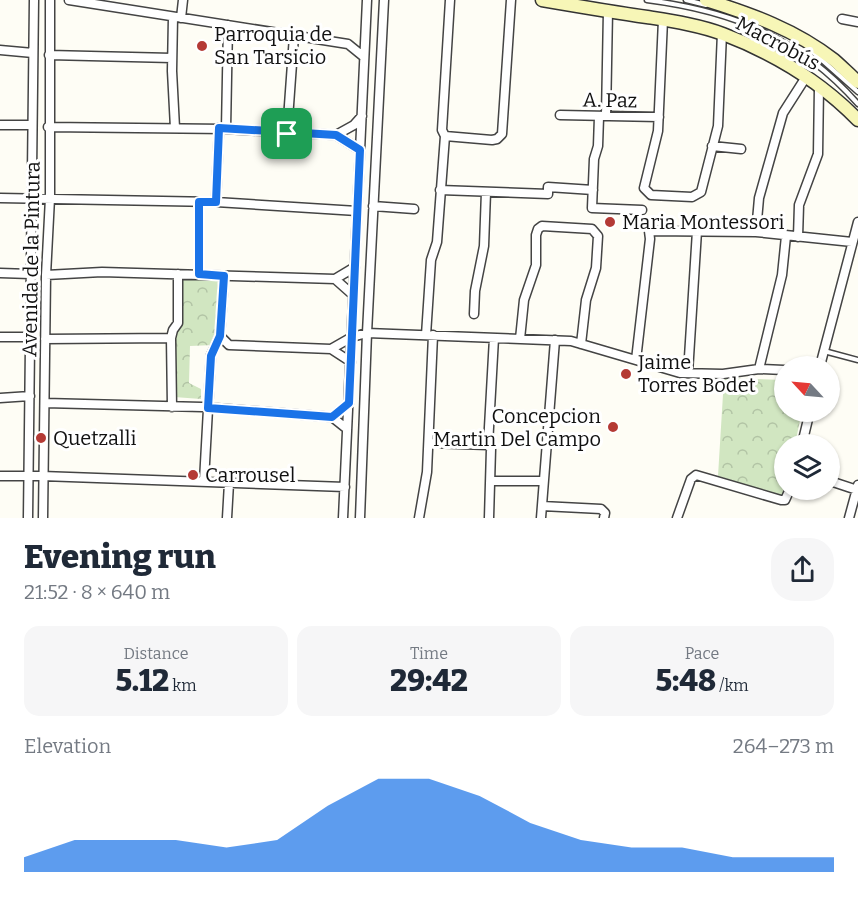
<!DOCTYPE html>
<html lang="en">
<head>
<meta charset="utf-8">
<style>
	body { margin:0; font-family:Bitter,serif; background:#f6f6f7; color:#1f2937; height:100vh; display:flex; flex-direction:column; font-size:22px; white-space:nowrap }
	* { box-sizing:border-box; margin:0 }
	p { font-size:20px; color:#747a83 }
	.icon { flex:none; width:33px; height:33px; fill:none; stroke:currentColor; stroke-width:2; stroke-linecap:round; stroke-linejoin:round }
	.map { position:relative; height:518px; overflow:hidden }
	.side { display:flex; flex-direction:column; background:#fff; flex:1 }
	.side>* { flex:none }
	.needle { width:39px; rotate:296deg }
	.buttons { position:absolute; left:774px; top:356px; display:grid; gap:12px }
	.buttons a { display:grid; place-items:center; width:66px; height:66px; border-radius:50%; background:#fff; box-shadow:0 2px 4px #0004; font-size:30px }
	.pin { position:absolute; display:grid; place-items:center; width:51px; height:51px; color:#fff; margin:-26px; border-radius:12px; box-shadow:0 3px 9px #0006 }
	.round { display:grid; place-items:center; flex:none; width:63px; height:63px; border-radius:24px; background:#f6f6f7 }
	.overview { display:flex; align-items:center; justify-content:space-between; height:102px; padding:0 24px }
	h1 { font-size:33px; font-weight:800; line-height:45px }
	.stats { display:grid; grid-template-columns:repeat(3,1fr); gap:9px; height:102px; padding:6px 24px }
	.stats div { display:grid; align-content:center; border-radius:15px; background:#f6f6f7; text-align:center }
	.stats b { font-size:30px; font-weight:800 }
	.stats small { font-size:16px; font-weight:400 }
	.stats p { font-size:16px }
	.chart { height:168px; padding:12px 24px }
	.chart p { display:flex; justify-content:space-between }
	.chart svg { width:100%; height:108px; margin-top:6px; fill:#1a73e8; opacity:.7 }
	.map>svg:first-child { display:block }
	.park { fill:url(#park-crowns) }
	.lines { fill:none; stroke-linecap:round; stroke-linejoin:round }
	.lane-casing { stroke:#444; stroke-width:7 }
	.street-casing { stroke:#444; stroke-width:11 }
	.secondary-casing { stroke:#333; stroke-width:15 }
	.lane { stroke:#fff; stroke-width:4 }
	.street { stroke:#fff; stroke-width:8 }
	.secondary { stroke:#f7f6b7; stroke-width:12 }
	.route-casing { stroke:#fff; stroke-width:12 }
	.route { stroke:#1a73e8; stroke-width:8 }
	.poi-dot { fill:#b43a35; stroke:#fff; stroke-width:2 }
	.labels { text-anchor:middle; stroke-width:6; stroke-linejoin:round; paint-order:stroke }
	.poi-label { font-size:20px; fill:#111; stroke:#fff; text-anchor:start }
	.street-label { font-size:20px; fill:#111; stroke:#fff }
</style>
</head>
<body>
<div class="map">
<svg width="858" height="518" viewBox="0 0 858 518">
	<defs>
		<pattern id="park-crowns" width="20" height="18" patternUnits="userSpaceOnUse" patternTransform="scale(1.5)"><rect width="20" height="18" fill="#d1e6c1"/><path d="M2 6a3 3 0 1 1 6 0M12 15a3 3 0 1 1 6 0" fill="none" stroke="#b2c4a5"/></pattern>
	</defs>
	<rect width="100%" height="100%" fill="#fefdf5"/>
	<path class="park" d="M181,275L219,277L214,345L190,346L189,383L201,389V399L174,397V332Z
		M724,378L784,380V411H802L795,444H784L783,496L718,476Z"/>
	<g class="lines">
		<defs>
			<path id="lane" d="M647,0C733,11 800,38 858,104
				M686,0L706,5
				M814,53L858,92
				M824,351L858,360"/>
			<path id="street" d="M69,0L348,44L364,57
				M173,17L172,71L175,128
				M181,18L183,0
				M842,19L858,22
				M663,20L658,131L644,188L651,195L692,197L701,192L718,126L722,33
				M0,50L33,53
				M49,55L172,58
				M560,115L659,117
				M606,116L608,11
				M599,117L598,146L594,159L592,208L642,210
				M0,125H32
				M48,127L226,129L336,135L354,125L362,116
				M226,129L228,25
				M287,133L294,36
				M336,135L360,150
				M445,136L492,140L497,139L502,134L511,0
				M712,146L741,149
				M440,190L548,194V187L593,190
				M0,198L216,202L357,211
				M199,202V274
				M216,202L219,128
				M373,206L414,209
				M756,232L759,198L783,113L806,77
				M798,237L799,205L818,154L819,87
				M0,273L30,274
				M46,275L102,272L335,279L355,267
				M224,276L220,336L229,345L331,349L352,337L367,333L571,341L680,373L723,374L759,369L784,370
				M335,279L353,295
				M474,314L475,291L484,246L486,192
				M426,335L431,260L437,242L445,136L442,130L450,0
				M0,337H29
				M45,339L171,338
				M520,339L524,300L536,265V235L538,229L542,226L592,229L598,236L596,268L586,300L581,344
				M331,349L351,362
				M636,360L650,239L649,231L756,232L852,242
				M820,366L858,222
				M759,369L782,275L786,236
				M688,373L697,231
				M0,398L30,396
				M45,403L202,407L332,417L347,429
				M172,407L171,338L173,330L178,323V274
				M332,417L349,403
				M430,443L488,445
				M802,444L810,411
				M0,476H42L345,487
				M204,481L211,355L220,336
				M491,481H543
				M830,481L857,490
				M542,506L601,509L605,513L604,518
				M28,518L34,0
				M43,518L46,275L50,198V0
				M227,518L229,483
				M343,518L367,0
				M360,518L367,333L384,0
				M419,518L427,472L433,335
				M489,518L491,449L488,445L494,338
				M541,518L555,340
				M677,518L691,479L696,475L781,500H785L790,489
				M849,518L858,485"/>
			<path id="secondary" d="M542,0C577,6 612,12 647,17C672,21 699,25 723,34C773,53 821,82 858,120
				M706,0C751,14 796,30 834,60C842,67 850,75 858,82"/>
		</defs>
		<use href="#lane" class="lane-casing"/>
		<use href="#street" class="street-casing"/>
		<use href="#secondary" class="secondary-casing"/>
		<use href="#lane" class="lane"/>
		<use href="#street" class="street"/>
		<use href="#secondary" class="secondary"/>
	</g>
	<g class="lines">
		<defs>
			<path id="route" d="M219,128L336,135L360,150L349,403L332,417L208,408L211,356L220,336L224,276L199,274V202H216Z"/>
		</defs>
		<use href="#route" class="route-casing"/>
		<use href="#route" class="route"/>
	</g>
	<g class="poi-dot">
		<circle cx="202" cy="46" r="6"/>
		<circle cx="610" cy="222" r="6"/>
		<circle cx="626" cy="374" r="6"/>
		<circle cx="613" cy="427" r="6"/>
		<circle cx="41" cy="438" r="6"/>
		<circle cx="193" cy="475" r="6"/>
	</g>
	<g class="labels">
		<g class="poi-label">
			<text x="214" y="41">Parroquia de<tspan x="214" dy="23">San Tarsicio</tspan></text>
			<text x="622" y="229">Maria Montessori</text>
			<text x="638" y="369">Jaime<tspan x="638" dy="23">Torres Bodet</tspan></text>
			<text x="601" y="423" text-anchor="end">Concepcion<tspan x="601" dy="23">Martin Del Campo</tspan></text>
			<text x="53" y="445">Quetzalli</text>
			<text x="205" y="482">Carrousel</text>
		</g>
		<g class="street-label">
			<text transform="translate(778 43) rotate(28)" y="7">Macrobús</text>
			<text transform="translate(610 100) rotate(1)" y="7">A. Paz</text>
			<text transform="translate(31 259) rotate(-89)" y="7">Avenida de la Pintura</text>
		</g>
	</g>
</svg>
<div class="buttons">
<a><svg class="needle" viewBox="-14 -14 28 28"><path d="M0-13l5 13h-10z" fill="#e53935"/><path d="M0 13l5-13h-10z" fill="#747a83"/></svg></a>
<a><svg class="icon" aria-label="layers" viewBox="0 0 24 24"><path d="M12 4l9 5-9 5-9-5zM3 14l9 5 9-5"/></svg></a>
</div>
<div class="pin" style="left:287px;top:134px;background:#1e9e55"><svg class="icon" aria-label="arrive" viewBox="0 0 24 24"><path d="M6 21V4h12l-3 4 3 4H6"/></svg></div>
</div>
<section class="side">
<div class="overview"><div><h1>Evening run</h1><p>21:52 · 8 × 640 m</p></div><a class="round"><svg class="icon" aria-label="share" viewBox="0 0 24 24"><path d="M12 15V3M7 8l5-5 5 5M5 13v7h14v-7"/></svg></a></div>
<div class="stats">
<div><p>Distance</p><b>5.12<small> km</small></b></div>
<div><p>Time</p><b>29:42</b></div>
<div><p>Pace</p><b>5:48<small> /km</small></b></div>
</div>
<div class="chart"><p><span>Elevation</span>264–273 m</p>
<svg viewBox="0 0 160 44" preserveAspectRatio="none"><path d="M0 44V38L10 31L20 31L30 31L40 34L50 31L60 17L70 6L80 6L90 13L100 24L110 31L120 34L130 34L140 38L150 38L160 38V44z"/></svg>
</div>
</section>
</body>
</html>
